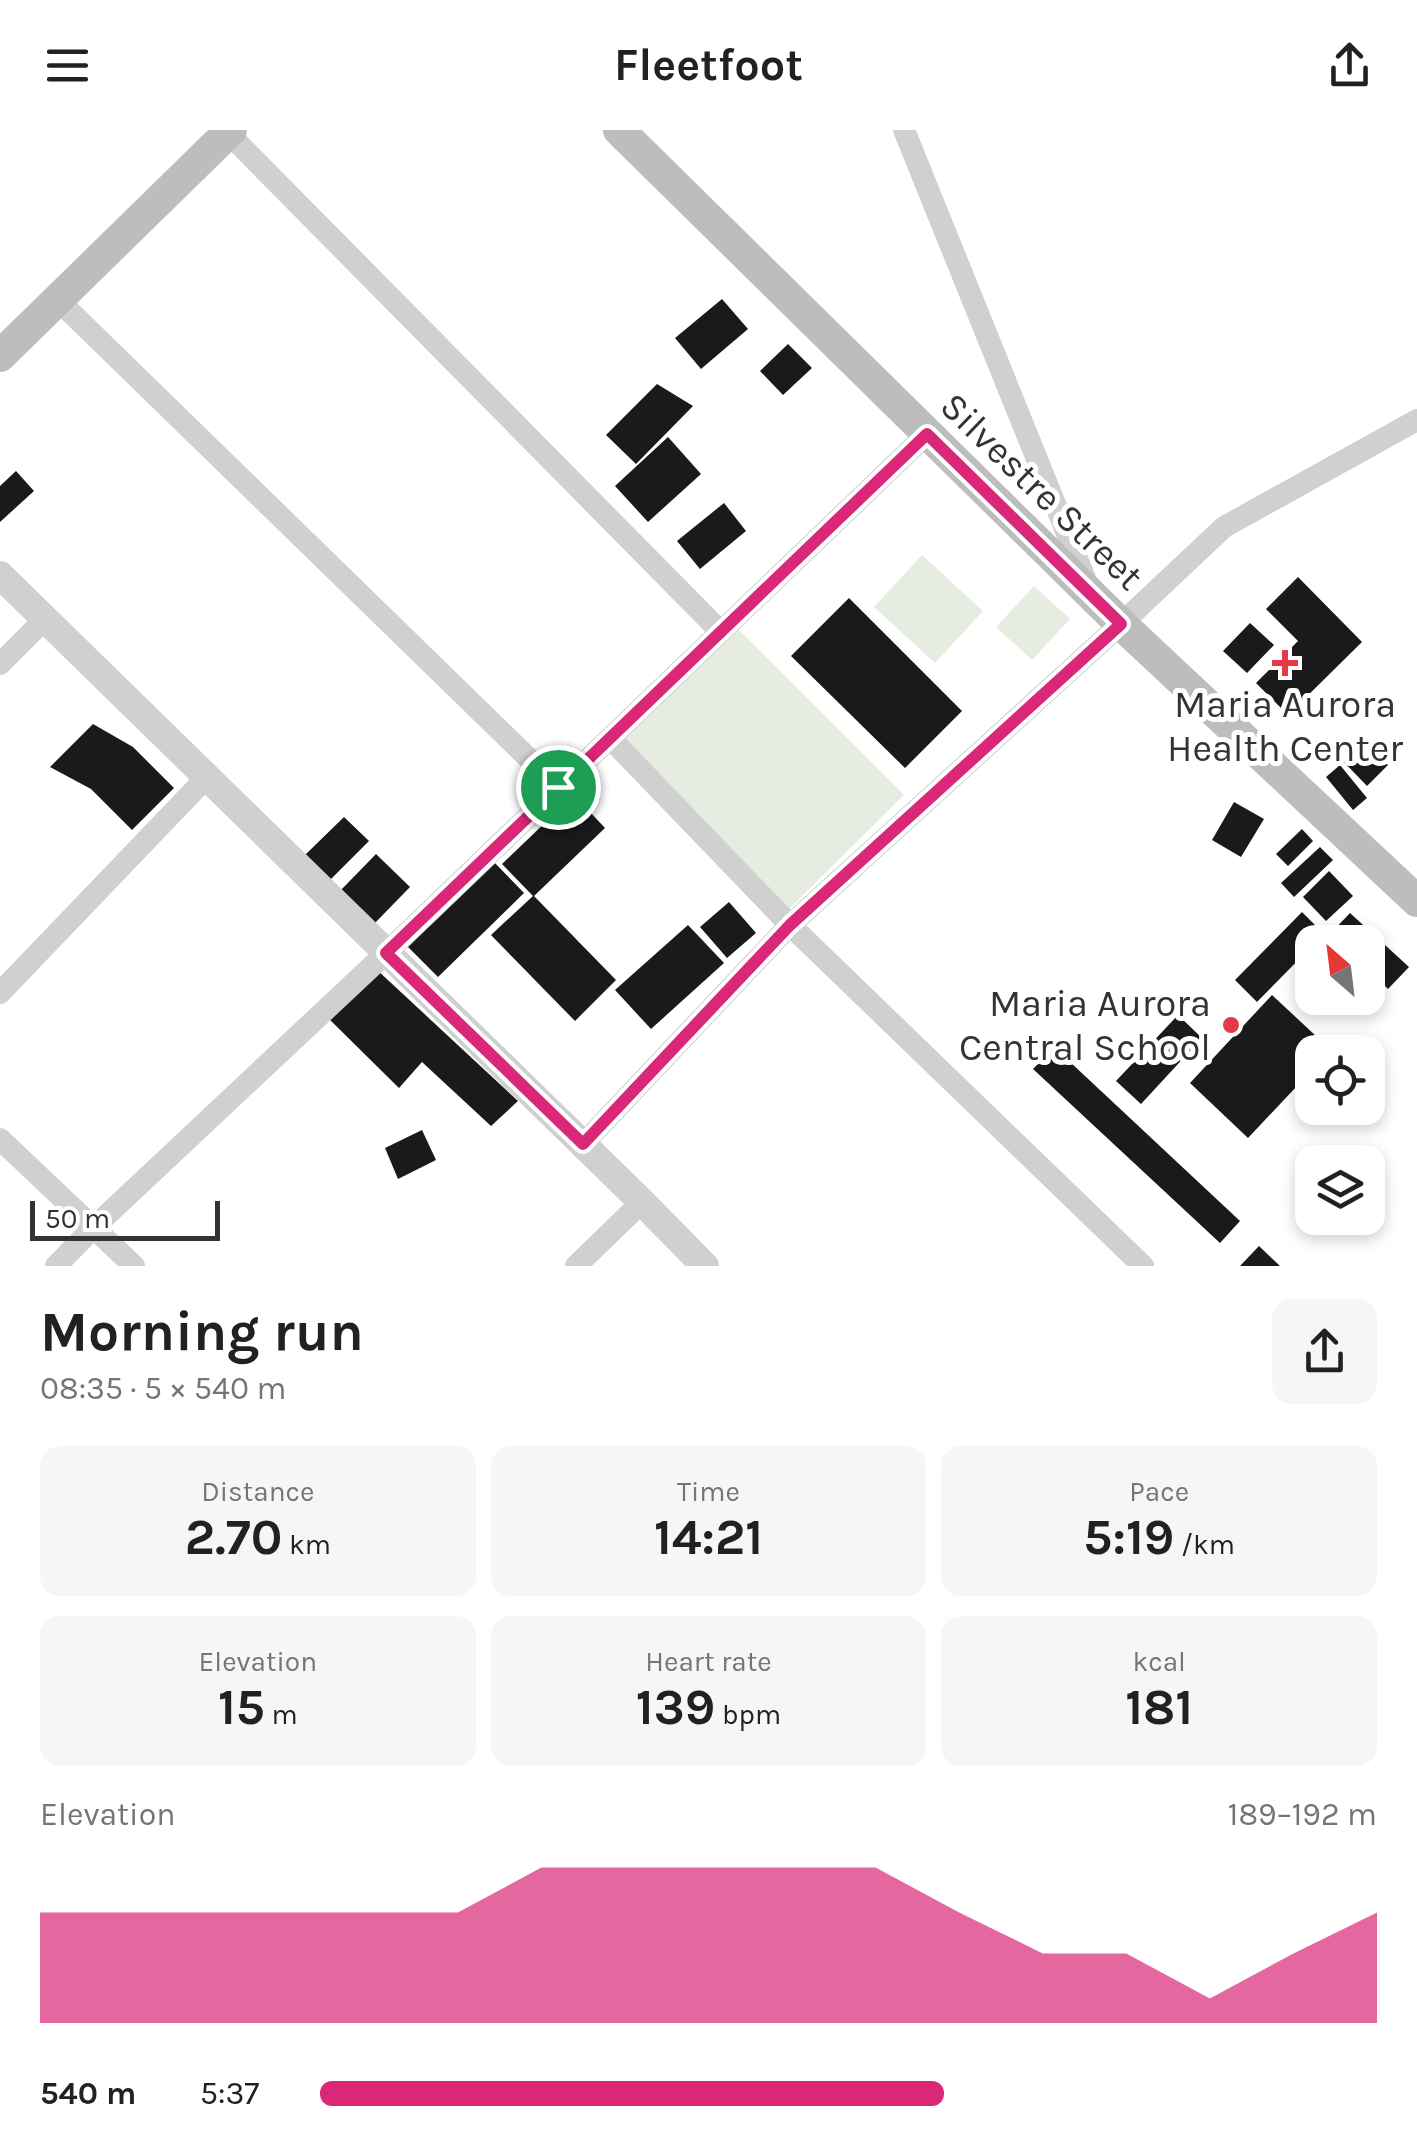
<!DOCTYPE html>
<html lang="en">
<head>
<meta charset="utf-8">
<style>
	body { margin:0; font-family:Karla,sans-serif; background:#f6f6f6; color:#202124; height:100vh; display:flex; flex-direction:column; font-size:38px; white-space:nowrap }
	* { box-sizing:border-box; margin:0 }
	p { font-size:32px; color:#757577 }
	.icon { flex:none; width:55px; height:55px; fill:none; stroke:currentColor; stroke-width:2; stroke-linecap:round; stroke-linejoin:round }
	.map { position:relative; height:1136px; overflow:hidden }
	.panel { display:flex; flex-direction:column; background:#fff; flex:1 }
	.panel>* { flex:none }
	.needle { width:65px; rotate:332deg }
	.fabs { position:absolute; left:1295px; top:795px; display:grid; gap:20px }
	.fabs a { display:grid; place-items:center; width:90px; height:90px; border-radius:20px; background:#fff; box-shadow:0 5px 15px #0003; font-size:50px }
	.scale { position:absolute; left:30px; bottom:25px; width:190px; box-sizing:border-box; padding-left:10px; border:5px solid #333; border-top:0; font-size:28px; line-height:35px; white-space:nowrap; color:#333; -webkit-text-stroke:8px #fff; paint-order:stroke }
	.pin { position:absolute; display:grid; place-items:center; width:85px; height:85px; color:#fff; margin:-42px; border:5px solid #fff; border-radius:50%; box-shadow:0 2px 10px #0007 }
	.round { display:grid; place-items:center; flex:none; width:105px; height:105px; border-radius:20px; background:#f6f6f6 }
	.head { display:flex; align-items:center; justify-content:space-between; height:170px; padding:0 40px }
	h1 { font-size:55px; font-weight:700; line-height:75px }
	.metrics { display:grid; grid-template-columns:repeat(3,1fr); gap:15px; height:170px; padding:10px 40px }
	.metrics div { display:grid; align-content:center; border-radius:20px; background:#f6f6f6; text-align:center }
	.metrics b { font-size:50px; font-weight:700 }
	.metrics small { font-size:28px; font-weight:400 }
	.metrics p { font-size:28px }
	.chart { height:280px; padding:20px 40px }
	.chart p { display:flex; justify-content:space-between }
	.chart svg { width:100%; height:180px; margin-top:10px; fill:#db2777; opacity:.7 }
	ul { padding:0 40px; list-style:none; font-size:32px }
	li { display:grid; grid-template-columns:160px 120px 1fr; align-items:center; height:75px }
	li i { height:25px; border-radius:12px; background:#db2777 }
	header { display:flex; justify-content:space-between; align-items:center; height:130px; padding:0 40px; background:#fff; font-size:45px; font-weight:700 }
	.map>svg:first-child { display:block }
	.green { fill:#e6ecdf }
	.building { fill:#1a1a1a }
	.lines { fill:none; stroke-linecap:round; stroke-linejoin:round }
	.minor { stroke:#d0d0d0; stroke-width:22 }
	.tertiary { stroke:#d0d0d0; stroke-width:28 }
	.secondary { stroke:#bdbdbd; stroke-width:32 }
	.route-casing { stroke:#fff; stroke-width:20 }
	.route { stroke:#db2777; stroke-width:12 }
	.poi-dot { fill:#e63946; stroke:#fff; stroke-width:4 }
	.labels { text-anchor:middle; stroke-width:10; stroke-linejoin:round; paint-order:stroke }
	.street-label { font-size:38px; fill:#333; stroke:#fff }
	.poi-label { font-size:38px; fill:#333; stroke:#fff }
</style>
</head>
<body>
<header><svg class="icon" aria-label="menu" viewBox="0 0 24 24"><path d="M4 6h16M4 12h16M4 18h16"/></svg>Fleetfoot<svg class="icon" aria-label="share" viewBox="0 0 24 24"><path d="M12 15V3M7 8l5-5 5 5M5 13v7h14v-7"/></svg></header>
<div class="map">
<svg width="1417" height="1136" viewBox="0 0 1417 1136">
	<rect width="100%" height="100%" fill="#fff"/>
	<path class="green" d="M922,425L983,481L935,533L874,477Z
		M1034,456L1070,489L1032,530L996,497Z
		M737,498L904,665L789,779L622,611Z"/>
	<path class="building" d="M722,169L748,199L701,239L675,208Z
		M788,214L812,238L783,265L760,241Z
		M657,254L693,276L636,334L606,305Z
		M668,307L701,344L648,392L615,356Z
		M16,341L34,361L0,392V356Z
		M724,373L746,401L700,439L677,411Z
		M1298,447L1362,512L1288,585L1256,553L1298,511L1266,479Z
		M849,468L962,581L905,638L791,526Z
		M1250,493L1274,515L1247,543L1223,521Z
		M93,594L133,617L174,658L132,700L91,659L50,637Z
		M1362,608L1388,635L1367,656L1340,628Z
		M1340,635L1367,668L1353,680L1326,647Z
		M574,665L605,698L534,766L616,850L575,891L491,805L533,766L502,734Z
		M1234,672L1264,689L1241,727L1212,710Z
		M344,687L369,711L330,750L305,725Z
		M1302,699L1313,711L1288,736L1276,724Z
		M1320,717L1333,730L1294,767L1281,753Z
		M376,724L410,757L374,794L340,761Z
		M491,729L524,763L438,847L405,814Z
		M1329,741L1353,766L1326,791L1303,767Z
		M729,772L756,803L727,828L700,797Z
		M1302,782L1324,804L1316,812H1312V816L1257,872L1235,850Z
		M1350,783L1409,837L1388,859L1368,839V812H1339L1330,804Z
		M688,795L724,833L651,899L615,860Z
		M375,838L518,971L491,996L422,932L399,958L326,886Z
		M1272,865L1331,920L1329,922H1312V940L1248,1008L1190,953Z
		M1178,885L1202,908L1141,974L1116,951Z
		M1054,917L1240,1091L1220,1113L1033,939Z
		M422,1000L436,1030L398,1049L385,1018Z
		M1259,1116L1280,1136H1240Z"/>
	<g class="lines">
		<path class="minor" d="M904,0L1087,453
			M228,3L720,501
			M59,171L558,657
			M0,534L45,489
			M610,608L790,795L1143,1136
			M0,863L206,648
			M0,1009L134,1136
			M583,1014L790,795L1121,494L1224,397L1417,290
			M56,1136L93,1098L386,823L927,304
			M576,1136L642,1072"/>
		<path class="tertiary" d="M0,445L642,1072L705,1136"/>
		<path class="secondary" d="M619,0L1121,494L1417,771
			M0,226L231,0"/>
	</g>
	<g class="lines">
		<defs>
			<path id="route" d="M927,304L1121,494L790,795L583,1014L386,823Z"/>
		</defs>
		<use href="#route" class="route-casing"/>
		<use href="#route" class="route"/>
	</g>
	<g class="poi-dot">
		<path d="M1280 518h10v10h10v10h-10v10h-10v-10h-10v-10h10z"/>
		<circle cx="1231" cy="895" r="10"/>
	</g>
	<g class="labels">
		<g class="street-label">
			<text transform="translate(1042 361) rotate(44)" y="13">Silvestre Street</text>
		</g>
		<g class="poi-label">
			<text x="1285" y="587">Maria Aurora<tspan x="1285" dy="44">Health Center</tspan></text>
			<text x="1211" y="886" text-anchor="end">Maria Aurora<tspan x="1211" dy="44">Central School</tspan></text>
		</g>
	</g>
</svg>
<div class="fabs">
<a><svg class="needle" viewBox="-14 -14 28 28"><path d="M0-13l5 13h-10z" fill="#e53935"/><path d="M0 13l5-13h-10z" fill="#757577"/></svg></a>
<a><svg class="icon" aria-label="locate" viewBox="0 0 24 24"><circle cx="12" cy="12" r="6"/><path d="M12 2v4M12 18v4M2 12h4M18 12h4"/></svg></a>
<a><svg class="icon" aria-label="layers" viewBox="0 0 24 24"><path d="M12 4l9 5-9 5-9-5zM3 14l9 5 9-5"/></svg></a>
</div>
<div class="scale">50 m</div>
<div class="pin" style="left:558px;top:657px;background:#1e9e55"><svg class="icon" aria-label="arrive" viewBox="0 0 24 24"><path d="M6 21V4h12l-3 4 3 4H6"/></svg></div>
</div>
<section class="panel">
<div class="head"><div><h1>Morning run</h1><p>08:35 · 5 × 540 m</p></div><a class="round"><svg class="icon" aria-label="share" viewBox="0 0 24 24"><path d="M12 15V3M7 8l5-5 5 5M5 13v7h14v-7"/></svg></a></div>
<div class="metrics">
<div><p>Distance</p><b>2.70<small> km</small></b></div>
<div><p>Time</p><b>14:21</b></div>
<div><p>Pace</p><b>5:19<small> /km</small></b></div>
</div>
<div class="metrics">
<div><p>Elevation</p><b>15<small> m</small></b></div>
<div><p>Heart rate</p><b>139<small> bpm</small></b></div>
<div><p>kcal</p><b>181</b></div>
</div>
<div class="chart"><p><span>Elevation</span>189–192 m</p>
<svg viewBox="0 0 160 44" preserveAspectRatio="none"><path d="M0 44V17L10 17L20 17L30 17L40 17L50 17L60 6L70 6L80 6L90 6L100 6L110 17L120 27L130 27L140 38L150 27L160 17V44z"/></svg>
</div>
<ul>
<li><b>540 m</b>5:37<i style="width:59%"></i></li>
</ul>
</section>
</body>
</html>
